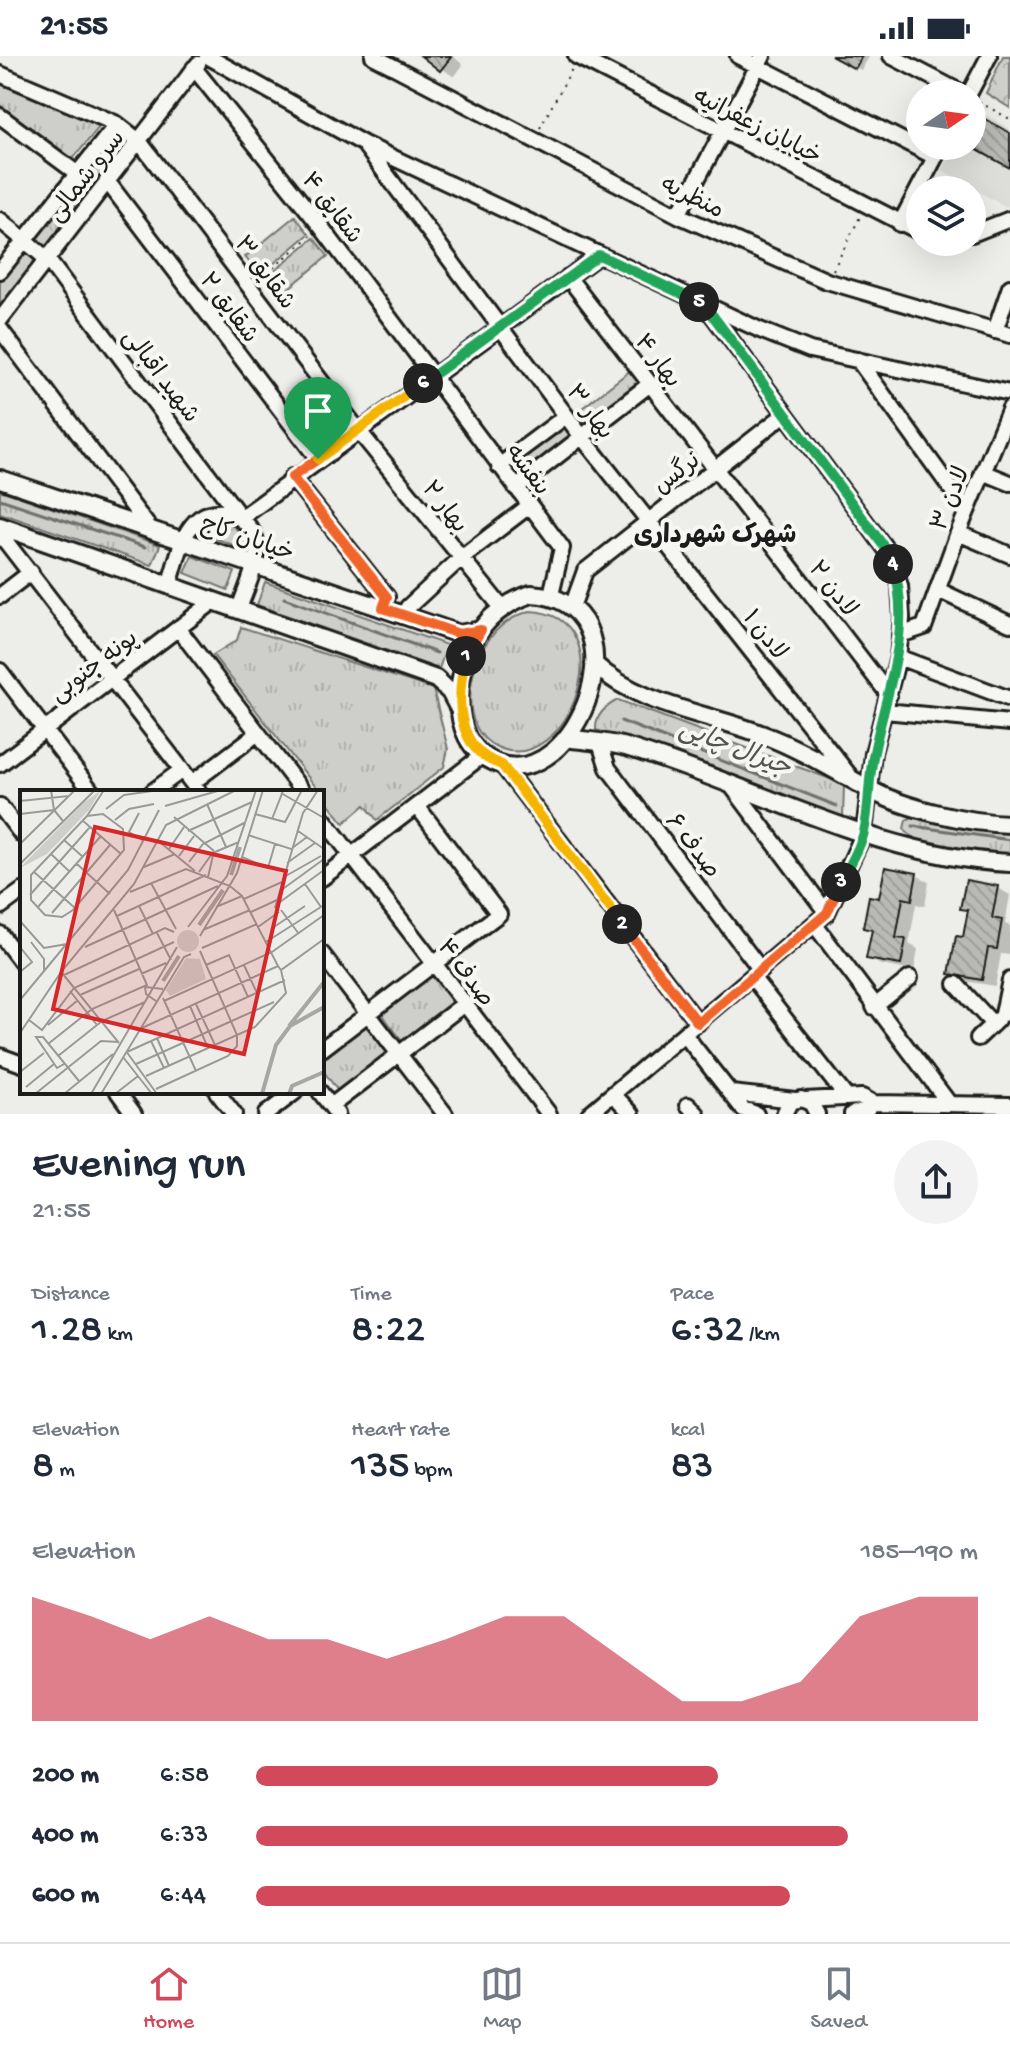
<!DOCTYPE html>
<html lang="en">
<head>
<meta charset="utf-8">
<style>
	body { margin:0; font-family:"Gochi Hand","Playpen Sans Arabic",sans-serif; background:#f2f2f3; color:#1f2937; height:100vh; display:flex; flex-direction:column; font-size:30px; white-space:nowrap }
	* { box-sizing:border-box; margin:0 }
	p { font-size:26px; color:#747a83 }
	.icon { flex:none; width:44px; height:44px; fill:none; stroke:currentColor; stroke-width:2; stroke-linecap:round; stroke-linejoin:round }
	.map { position:relative; height:1058px; overflow:hidden }
	.side { display:flex; flex-direction:column; background:#fff; flex:1 }
	.side>* { flex:none }
	.needle { width:52px; rotate:77deg }
	.buttons { position:absolute; left:906px; top:24px; display:grid; gap:16px }
	.buttons a { display:grid; place-items:center; width:80px; height:80px; border-radius:50%; background:#fff; box-shadow:0 8px 32px #0002; font-size:40px }
	.pin { position:absolute; display:grid; place-items:center; width:68px; height:68px; color:#fff; margin:-82px -34px; border-radius:50% 50% 50% 0; rotate:-45deg; box-shadow:0 0 8px #0007 }
	.pin .icon { rotate:45deg }
	.km { position:absolute; width:40px; height:40px; margin:-20px; border-radius:50%; background:#222; color:#fff; font-size:22px; line-height:40px; text-align:center }
	.round { display:grid; place-items:center; flex:none; width:84px; height:84px; border-radius:42px; background:#f2f2f3 }
	.overview { display:flex; align-items:center; justify-content:space-between; height:136px; padding:0 32px }
	h1 { font-size:44px; font-weight:600; line-height:60px }
	.metrics { display:grid; grid-template-columns:repeat(3,1fr); gap:12px; height:136px; padding:8px 32px }
	.metrics div { display:grid; align-content:center }
	.metrics b { font-size:40px; font-weight:600 }
	.metrics small { font-size:22px; font-weight:400 }
	.metrics p { font-size:22px }
	.chart { height:224px; padding:16px 32px }
	.chart p { display:flex; justify-content:space-between }
	.chart svg { width:100%; height:144px; margin-top:8px; fill:#d1495b; opacity:.7 }
	ul { padding:0 32px; list-style:none; font-size:26px }
	li { display:grid; grid-template-columns:128px 96px 1fr; align-items:center; height:60px }
	li i { height:20px; border-radius:10px; background:#d1495b }
	.status { display:flex; justify-content:space-between; align-items:center; height:56px; padding:0 40px; background:#fff; direction:ltr }
	.status svg { height:22px; fill:currentColor }
	.tab-bar { display:flex; justify-content:space-around; align-items:center; height:112px; border-top:2px solid #e0e1e3; background:#fff; font-size:22px; color:#747a83 }
	.tab-bar a { display:grid; justify-items:center; gap:4px }
	.tab-bar .current { color:#d1495b }
	.map>svg:first-child { display:block }
	.built { fill:#ddddda }
	.grass { fill:url(#grass-tufts); stroke:#757574; stroke-width:2 }
	.forest { fill:url(#forest-crowns); stroke:#757574; stroke-width:2 }
	.shadow { fill:#0003 }
	.lines { fill:none; stroke-linecap:round; stroke-linejoin:round }
	.stream { stroke:#6f6f6d; stroke-width:3 }
	.building { fill:url(#building-back-hatch); stroke:#1c1c1c; stroke-width:2 }
	.minor-casing { stroke:#1c1c1c; stroke-width:20 }
	.major-casing { stroke:#1c1c1c; stroke-width:22 }
	.path { stroke:#1c1c1c; stroke-width:2; stroke-dasharray:2 6; stroke-linecap:butt }
	.minor { stroke:#f6f6f2; stroke-width:14 }
	.major { stroke:#f6f6f2; stroke-width:16 }
	.split-1-casing { stroke:#fff; stroke-width:16 }
	.split-2-casing { stroke:#fff; stroke-width:16 }
	.split-3-casing { stroke:#fff; stroke-width:16 }
	.split-4-casing { stroke:#fff; stroke-width:16 }
	.split-5-casing { stroke:#fff; stroke-width:16 }
	.split-6-casing { stroke:#fff; stroke-width:16 }
	.split-7-casing { stroke:#fff; stroke-width:16 }
	.split-1 { stroke:#f0652b; stroke-width:10 }
	.split-2 { stroke:#f5b400; stroke-width:10 }
	.split-3 { stroke:#f0652b; stroke-width:10 }
	.split-4 { stroke:#22a559; stroke-width:10 }
	.split-5 { stroke:#22a559; stroke-width:10 }
	.split-6 { stroke:#22a559; stroke-width:10 }
	.split-7 { stroke:#f5b400; stroke-width:10 }
	.labels { text-anchor:middle; stroke-width:8; stroke-linejoin:round; paint-order:stroke }
	.street-label { font-size:24px; fill:#1c1c1c; stroke:#f6f6f2 }
	.neighbourhood-label { font-size:26px; font-weight:bold; fill:#1c1c1c; stroke:#f6f6f2 }
	.water-label { font-size:26px; font-style:italic; fill:#535352; stroke:#f6f6f2 }
	.inset-river { fill:none; stroke:#a6a6a3; stroke-width:4 }
	.inset-road { fill:none; stroke:#999997; stroke-width:2 }
	.view { fill:#d62828; fill-opacity:0.15; stroke:#d62828; stroke-width:4 }
	.inset-edge { fill:none; stroke:#1c1c1c; stroke-width:4 }
</style>
</head>
<body>
<div class="status"><b>21:55</b><svg viewBox="0 0 49 12"><path d="M0 12V9h3v3zM5 12V6h3v6zM10 12V3h3v9zM15 12V0h3v12zM26 1h20v11H26zM47 4h2v5h-2z"/></svg></div>
<div class="map">
<svg width="1010" height="1058" viewBox="0 0 1010 1058">
	<defs>
		<pattern id="grass-tufts" width="24" height="20" patternUnits="userSpaceOnUse" patternTransform="scale(2)"><rect width="24" height="20" fill="#cececb"/><path d="M3 7l-1-3M5 7V3M7 7l1-3M15 17l-1-3M17 17v-4M19 17l1-3" fill="none" stroke="#b0b0ae"/></pattern>
		<pattern id="forest-crowns" width="20" height="18" patternUnits="userSpaceOnUse" patternTransform="scale(2)"><rect width="20" height="18" fill="#cececb"/><path d="M2 6a3 3 0 1 1 6 0M12 15a3 3 0 1 1 6 0" fill="none" stroke="#b0b0ae"/></pattern>
		<pattern id="building-back-hatch" width="6" height="6" patternUnits="userSpaceOnUse" patternTransform="scale(2)"><rect width="6" height="6" fill="#b9b9b6"/><path d="M-1 5l2 2M0 0l6 6M5-1l2 2" fill="none" stroke="#9e9e9c"/></pattern>
	</defs>
	<rect width="100%" height="100%" fill="#edede9"/>
	<filter id="ink" filterUnits="userSpaceOnUse"><feTurbulence type="fractalNoise" baseFrequency=".0125" numOctaves="2"/><feDisplacementMap in="SourceGraphic" scale="16" xChannelSelector="R" yChannelSelector="G"/><feConvolveMatrix kernelMatrix="1 2 1 2 8 2 1 2 1" color-interpolation-filters="sRGB"/></filter>
	<g filter="url(#ink)">
		<path class="built" d="M975,53L1010,73V150L1005,151L942,114L955,90H972Z"/>
		<path class="grass" d="M0,28L100,70L73,103L0,49Z
			M117,76L127,84L126,88L46,191L42,192L33,183Z
			M295,160L309,178L260,219L245,201Z
			M314,182L328,200L278,241L264,223Z
			M24,193L39,203L3,249H0V224Z
			M631,314L641,328L587,369L577,356Z
			M564,368L574,381L520,423L509,410Z
			M0,434L160,489L152,509L0,457Z
			M227,465L243,479V493L204,478L213,467Z
			M192,500L235,516L228,534L185,517Z
			M265,526L447,589L439,613L257,549Z
			M530,555C628,560 568,724 497,691C457,673 468,610 490,582C500,568 514,560 530,555Z
			M241,571L433,633L448,693L444,711L377,764L365,749L344,767L213,599L237,584Z
			M618,644L844,728L843,762L677,697L596,674C595,659 606,650 618,644Z
			M915,760L976,774L1010,776V800C984,798 920,795 904,773L906,764Z
			M434,918L456,948L404,987L381,957Z
			M368,966L391,997L338,1035L322,1013V1001Z"/>
		<path class="forest" d="M1003,0H1010V52L986,37Z"/>
		<path class="shadow" d="M425,0H453L463,9L454,21Z
			M835,0H867L869,1L861,14Z
			M916,819L929,826L925,850L916,848L909,888L918,893L914,915L881,909L868,902L873,875L866,871L881,844Z
			M998,832L1010,839L1005,868L1010,870V899L1001,898L995,930L964,925L951,917L965,883L970,856L962,852Z"/>
		<g class="lines">
			<path class="stream" d="M0,443L145,491
				M284,542L437,597
				M621,665L837,750
				M913,770L1010,784"/>
		</g>
		<path class="building" d="M421,0H449L451,1L440,15Z
			M831,0H862L855,13Z
			M976,58L1010,77V112L970,90Z
			M885,811L917,817L912,844L903,842L896,882L906,883L901,909L866,903L872,874L863,872L869,840L879,842Z
			M966,824L998,830L992,862L1002,864L997,893L988,892L982,924L949,918L956,880L963,881L968,854L960,853Z"/>
		<g class="lines">
			<defs>
				<path id="minor" d="M207,0L364,88L760,274L810,294L1010,337
					M373,0L678,159L827,225L1010,279
					M576,0L920,176
					M738,0L935,101
					M891,0L964,38
					M194,12L322,172L562,492L551,539
					M0,18L117,68L139,85L358,374L502,552
					M969,38L989,0
					M0,60L78,118
					M366,91L582,381L849,719
					M107,125L318,403
					M678,159L763,0
					M0,164L47,203L241,462L599,199
					M900,168L941,90
					M972,178L1010,163
					M0,215L117,68
					M568,221L889,639
					M0,264L198,8
					M0,273L150,473
					M995,275L1010,231
					M858,304L967,455
					M499,410L566,360
					M983,416L1010,427
					M292,421L387,541L383,552
					M516,432L650,328
					M958,477L1010,499
					M0,478L199,736
					M169,529C176,510 180,481 195,466C218,443 257,462 257,494C256,513 245,535 239,553
					M938,534L1010,568
					M0,540L31,516
					M572,551L585,515L785,358
					M404,559L408,551L460,503L529,450
					M178,572L303,736
					M900,579L924,571L958,477L1010,352
					M898,601L1010,643
					M0,615L92,736
					M885,655L1010,667
					M600,687L608,712L761,914
					M0,708L214,545
					M502,709L698,967
					M192,727L258,677
					M731,729L827,857
					M152,736L182,714
					M0,750L22,779
					M322,761L549,1058
					M322,822L483,699
					M0,851L22,835
					M815,869L948,1046
					M0,878L22,907
					M322,898L445,1058
					M752,921L847,1042
					M956,928L993,968
					M874,951L910,922
					M1003,958L1010,924
					M684,978L743,1053L756,1058
					M978,982L997,964
					M322,993L499,858L417,750
					M0,1000L22,1008
					M118,1036L134,1058
					M217,1036L234,1058
					M320,1036L337,1058
					M731,1037L795,1044
					M613,1038L632,1058
					M805,1044L862,1041L873,1047L1010,1049
					M688,1049L697,1058
					M331,1050L464,948
					M266,1058L295,1036
					M589,1058L827,857L864,777L873,697L898,601L902,562L900,530L891,500L705,249
					M784,1058L790,1046L801,1043L811,1047L817,1058
					M852,1058L866,1054L873,1047"/>
				<path id="major" d="M0,423L459,578L481,574
					M0,470L436,623L450,636L460,655
					M531,538C651,544 578,743 494,706C444,684 455,608 482,572C495,555 511,545 531,538Z
					M594,608C638,649 706,657 761,678C799,692 834,714 869,733C904,753 970,767 1010,768
					M566,682C586,685 608,686 626,691C753,729 876,801 1010,807"/>
			</defs>
			<use href="#minor" class="minor-casing"/>
			<use href="#major" class="major-casing"/>
			<path class="path" d="M979,46L1010,63
				M540,72L573,11
				M833,214L861,159
				M261,222L311,180"/>
			<use href="#minor" class="minor"/>
			<use href="#major" class="major"/>
		</g>
	</g>
	<g class="lines" filter="url(#ink)">
		<defs>
			<path id="split-1" d="M318,403L292,421L387,541L383,552L459,578L481,574L466,600"/>
			<path id="split-2" d="M466,600C456,640 454,694 502,709L622,868"/>
			<path id="split-3" d="M622,868L698,967L827,857L841,826"/>
			<path id="split-4" d="M841,826C849,810 860,793 864,776C870,750 868,722 874,696C887,632 913,574 893,508"/>
			<path id="split-5" d="M699,246L705,249L891,500L893,508"/>
			<path id="split-6" d="M423,327L599,199L699,246"/>
			<path id="split-7" d="M318,403L423,327"/>
		</defs>
		<use href="#split-1" class="split-1-casing"/>
		<use href="#split-2" class="split-2-casing"/>
		<use href="#split-3" class="split-3-casing"/>
		<use href="#split-4" class="split-4-casing"/>
		<use href="#split-5" class="split-5-casing"/>
		<use href="#split-6" class="split-6-casing"/>
		<use href="#split-7" class="split-7-casing"/>
		<use href="#split-1" class="split-1"/>
		<use href="#split-2" class="split-2"/>
		<use href="#split-3" class="split-3"/>
		<use href="#split-4" class="split-4"/>
		<use href="#split-5" class="split-5"/>
		<use href="#split-6" class="split-6"/>
		<use href="#split-7" class="split-7"/>
	</g>
	<g class="labels">
		<g class="street-label">
			<text transform="translate(758 69) rotate(27)" y="8">خیابان زعفرانیه</text>
			<text transform="translate(85 119) rotate(-52)" y="8">سرو شمالی</text>
			<text transform="translate(693 140) rotate(26)" y="8">منظریه</text>
			<text transform="translate(333 151) rotate(52)" y="8">شقایق ۴</text>
			<text transform="translate(266 216) rotate(53)" y="8">شقایق ۳</text>
			<text transform="translate(230 251) rotate(53)" y="8">شقایق ۲</text>
			<text transform="translate(659 304) rotate(53)" y="8">بهار ۴</text>
			<text transform="translate(162 319) rotate(53)" y="8">شهید اقبالی</text>
			<text transform="translate(591 355) rotate(53)" y="8">بهار ۳</text>
			<text transform="translate(529 413) rotate(53)" y="8">بنفشه</text>
			<text transform="translate(676 416) rotate(-38)" y="8">نرگس</text>
			<text transform="translate(949 442) rotate(-68)" y="8">لادن ۳</text>
			<text transform="translate(446 450) rotate(52)" y="8">بهار ۲</text>
			<text transform="translate(248 481) rotate(19)" y="8">خیابان کاج</text>
			<text transform="translate(834 532) rotate(52)" y="8">لادن ۲</text>
			<text transform="translate(766 578) rotate(52)" y="8">لادن ۱</text>
			<text transform="translate(93 609) rotate(-37)" y="8">پونه جنوبی</text>
			<text transform="translate(694 789) rotate(53)" y="8">صدف ۶</text>
			<text transform="translate(467 916) rotate(53)" y="8">صدف ۴</text>
		</g>
		<g class="neighbourhood-label">
			<text x="715" y="486">شهرک شهرداری</text>
		</g>
		<g class="water-label">
			<text transform="translate(736 690) rotate(21)" y="9">جیرال چایی</text>
		</g>
	</g>
	<g transform="translate(20 734)">
		<rect width="304" height="304" fill="#edede9"/>
		<path d="M157 151a11 11 0 1 1 22 0a11 11 0 1 1-22 0ZM166,168L180,169L186,189L150,206L146,200Z" fill="#cececb"/>
		<path d="M76,0L65,12L81,0L69,20L27,64L0,78Z" fill="#cececb"/>
		<path class="inset-river" d="M211,85L220,57M179,135L203,100M143,191L159,166M269,236L304,192M242,304L256,255L270,236L304,217M269,304L272,296L304,282"/>
		<path class="inset-road" d="M31,0L34,20L43,31M261,3L304,28M0,11L49,6M187,14L206,57M145,16L201,0M86,19L104,5L132,1M119,23L109,42L124,51M0,24L34,20M83,24L103,39L104,60L53,120L42,127L25,125L11,110V85L67,26ZM235,24L265,32L282,0M67,26L84,0M154,27L194,61M252,29L263,1M62,30L101,64M95,30L109,19L134,14M168,41L232,12M278,41L304,59M228,45L271,59L287,47M44,50L63,67M137,50L175,81M0,54L55,0M149,59L164,37M195,62L219,52M31,64L50,82M159,66L174,46M222,67L248,78M169,72L183,54L224,33M267,73L295,53M0,74L75,0M57,74L90,104M124,77L155,64M248,78L255,54M14,82L55,118M179,82L194,61M188,87L194,61M264,87L301,66M131,93L156,139M285,94L301,117M260,101L304,69M110,102L166,79L210,96L222,106L258,176M10,105L70,37M224,109L262,92M260,112L304,80M119,116L133,144M196,117L222,106M17,118L81,46M255,118L283,23L298,0M261,120L279,144M231,122L257,110M32,123L90,55M97,126L186,85M0,131L24,158L47,154M168,137L207,86L236,0M238,137L259,122M251,139L285,116M183,140L230,120M137,143L151,170M180,146L217,83L243,0M11,152L24,169V181M246,152L304,115M0,157L12,172L0,182M65,157L198,96M182,158L237,134M186,175L209,165L228,207M224,175L237,203M42,183L99,253M121,184L146,173M44,185L145,138L154,142M50,201L77,235M60,205L119,179M143,208L176,281M0,210L108,80L139,20M136,211L126,204L125,197L143,199M144,211L252,162L304,125M176,214L195,255M170,216L188,258M9,230L22,240L54,198L154,152M28,235L58,210M122,238L258,176L261,180L304,149M0,243L41,182L114,94L146,35L216,0M137,248L149,276M131,251L144,278M28,254L72,219L127,195L94,120M106,261L137,304M107,262L265,190M38,266L82,231L125,212M103,267L132,304M44,274L37,278L16,247H23L59,291M116,274L254,212M0,282L24,263M126,286L235,237L266,203L261,180M6,297L34,274M136,299L208,266L217,256V245L180,161M15,304L81,251L99,252M44,304L93,264M71,304L157,157M81,304L164,167L171,164M95,304L118,286"/>
		<path class="view" d="M75,37L266,81L224,264L33,219Z"/>
		<rect width="304" height="304" class="inset-edge"/>
	</g>
</svg>
<div class="buttons">
<a><svg class="needle" viewBox="-14 -14 28 28"><path d="M0-13l5 13h-10z" fill="#e53935"/><path d="M0 13l5-13h-10z" fill="#747a83"/></svg></a>
<a><svg class="icon" aria-label="layers" viewBox="0 0 24 24"><path d="M12 4l9 5-9 5-9-5zM3 14l9 5 9-5"/></svg></a>
</div>
<div class="pin" style="left:318px;top:403px;background:#1e9e55"><svg class="icon" aria-label="arrive" viewBox="0 0 24 24"><path d="M6 21V4h12l-3 4 3 4H6"/></svg></div>
<b class="km" style="left:466px;top:600px">1</b>
<b class="km" style="left:622px;top:868px">2</b>
<b class="km" style="left:841px;top:826px">3</b>
<b class="km" style="left:893px;top:508px">4</b>
<b class="km" style="left:699px;top:246px">5</b>
<b class="km" style="left:423px;top:327px">6</b>
</div>
<section class="side">
<div class="overview"><div><h1>Evening run</h1><p>21:55</p></div><a class="round"><svg class="icon" aria-label="share" viewBox="0 0 24 24"><path d="M12 15V3M7 8l5-5 5 5M5 13v7h14v-7"/></svg></a></div>
<div class="metrics">
<div><p>Distance</p><b>1.28<small> km</small></b></div>
<div><p>Time</p><b>8:22</b></div>
<div><p>Pace</p><b>6:32<small> /km</small></b></div>
</div>
<div class="metrics">
<div><p>Elevation</p><b>8<small> m</small></b></div>
<div><p>Heart rate</p><b>135<small> bpm</small></b></div>
<div><p>kcal</p><b>83</b></div>
</div>
<div class="chart"><p><span>Elevation</span>185–190 m</p>
<svg viewBox="0 0 160 44" preserveAspectRatio="none"><path d="M0 44V6L10 12L20 19L30 12L40 19L50 19L60 25L70 19L80 12L90 12L100 25L110 38L120 38L130 32L140 12L150 6L160 6V44z"/></svg>
</div>
<ul>
<li><b>200 m</b>6:58<i style="width:64%"></i></li>
<li><b>400 m</b>6:33<i style="width:82%"></i></li>
<li><b>600 m</b>6:44<i style="width:74%"></i></li>
</ul>
</section>
<nav class="tab-bar">
<a class="current"><svg class="icon" aria-label="home" viewBox="0 0 24 24"><path d="M3 11l9-7 9 7M6 9v11h12V9"/></svg>Home</a>
<a><svg class="icon" aria-label="map" viewBox="0 0 24 24"><path d="M3 6l6-2 6 2 6-2v14l-6 2-6-2-6 2zM9 4v14M15 6v14"/></svg>Map</a>
<a><svg class="icon" aria-label="saved" viewBox="0 0 24 24"><path d="M7 4h10v16l-5-4-5 4z"/></svg>Saved</a>
</nav>
</body>
</html>
